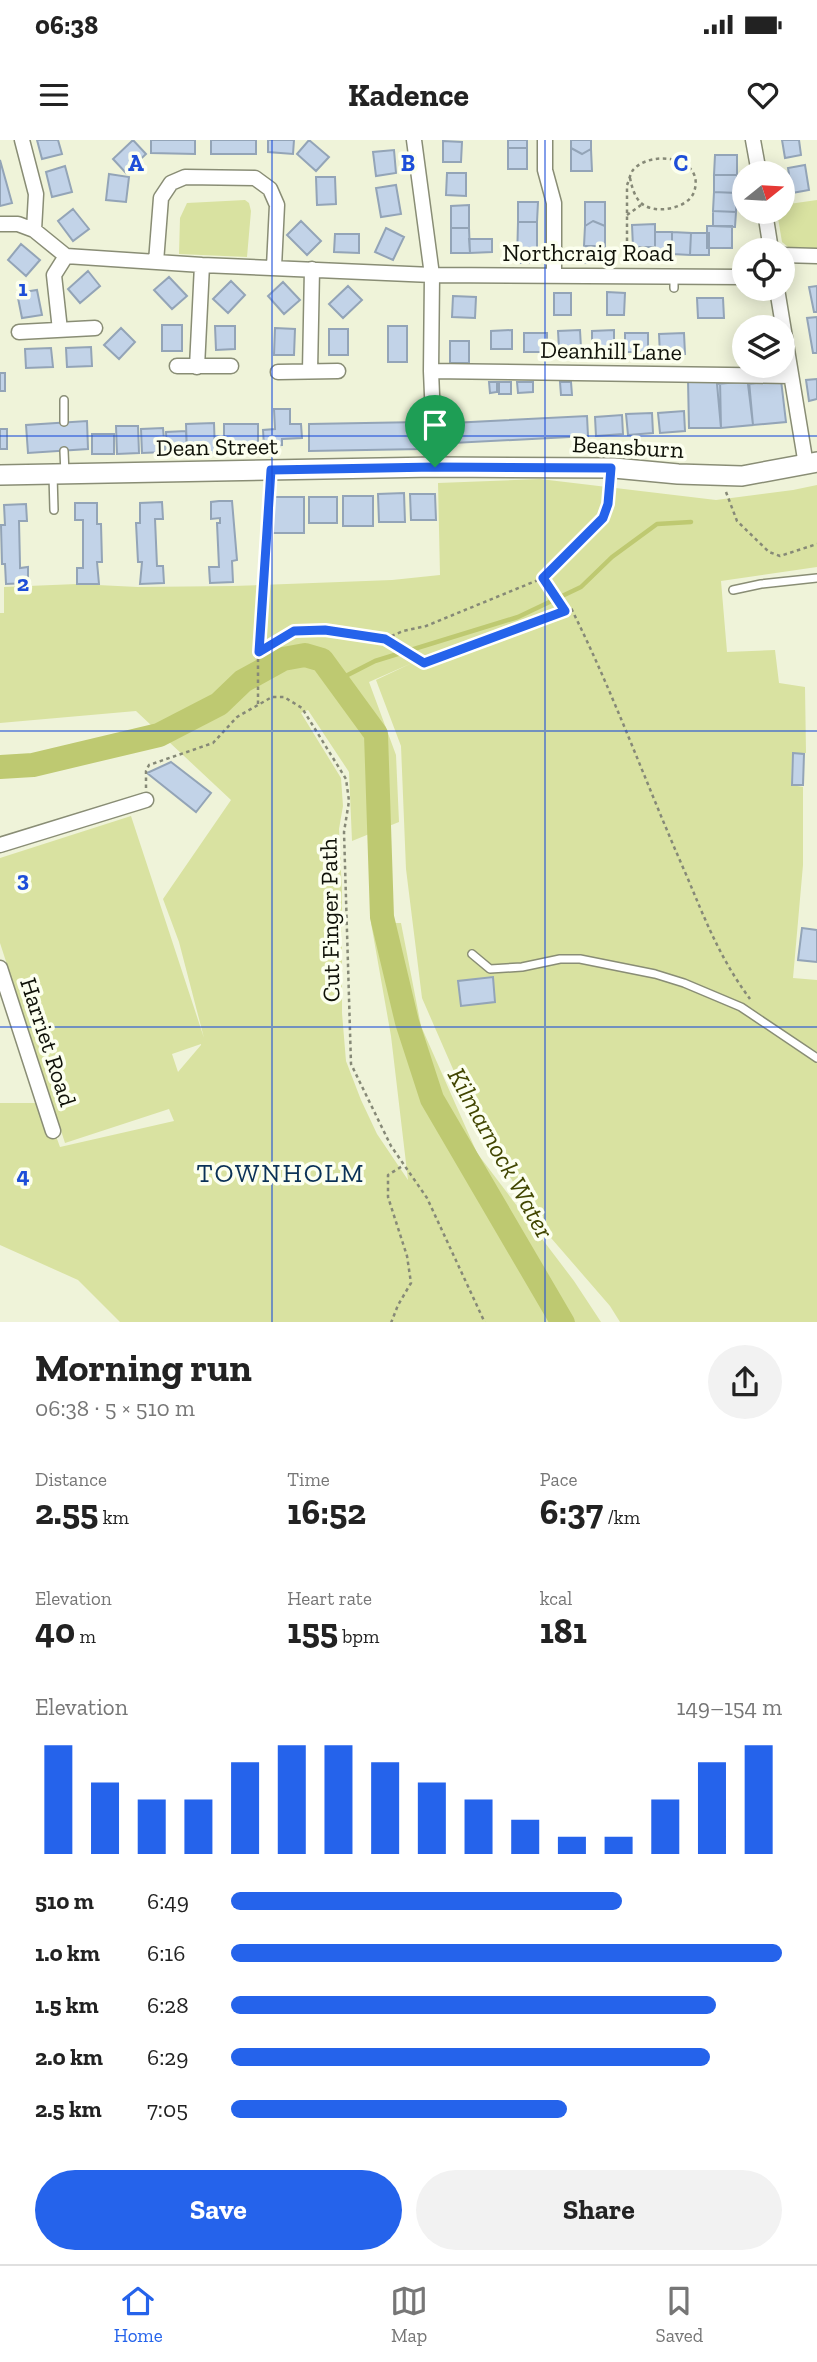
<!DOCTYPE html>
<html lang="en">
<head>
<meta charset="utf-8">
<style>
	body { margin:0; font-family:"Zilla Slab",serif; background:#f2f2f2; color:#222; height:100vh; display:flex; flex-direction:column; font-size:26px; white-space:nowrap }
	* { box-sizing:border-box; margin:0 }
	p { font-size:23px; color:#767676 }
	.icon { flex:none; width:38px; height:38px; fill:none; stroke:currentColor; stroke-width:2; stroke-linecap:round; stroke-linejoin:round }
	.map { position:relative; height:1182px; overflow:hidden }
	.drawer { display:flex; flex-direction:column; background:#fff; flex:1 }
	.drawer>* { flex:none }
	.needle { width:46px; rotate:72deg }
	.fabs { position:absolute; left:732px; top:21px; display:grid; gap:14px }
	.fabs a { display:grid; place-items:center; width:63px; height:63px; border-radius:50%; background:#fff; box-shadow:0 4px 18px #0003; font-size:35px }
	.pin { position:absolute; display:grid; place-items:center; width:60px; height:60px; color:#fff; margin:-72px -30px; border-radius:50% 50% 50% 0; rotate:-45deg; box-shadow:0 0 7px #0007 }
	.pin .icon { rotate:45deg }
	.round { display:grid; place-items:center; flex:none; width:74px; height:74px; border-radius:37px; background:#f2f2f2 }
	.headline { display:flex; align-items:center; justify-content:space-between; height:119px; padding:0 35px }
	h1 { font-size:38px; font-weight:700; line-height:52px }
	.stats { display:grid; grid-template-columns:repeat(3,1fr); gap:10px; height:119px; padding:7px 35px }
	.stats div { display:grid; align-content:center }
	.stats b { font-size:35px; font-weight:700 }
	.stats small { font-size:19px; font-weight:400 }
	.stats p { font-size:19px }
	.chart { height:196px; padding:14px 35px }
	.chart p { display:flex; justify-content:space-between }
	.chart svg { width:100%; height:126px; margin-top:7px; stroke:#2563eb; stroke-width:6 }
	.cta { display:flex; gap:14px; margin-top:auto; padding:14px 35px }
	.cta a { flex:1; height:80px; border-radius:42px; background:#2563eb; color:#fff; font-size:28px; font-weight:700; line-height:80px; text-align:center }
	.cta a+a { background:#f2f2f2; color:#222 }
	ul { padding:0 35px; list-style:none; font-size:23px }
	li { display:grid; grid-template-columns:112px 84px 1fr; align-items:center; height:52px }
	li i { height:18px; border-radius:9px; background:#2563eb }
	.status { display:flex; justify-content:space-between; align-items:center; height:49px; padding:0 35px; background:#fff; direction:ltr }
	.status svg { height:19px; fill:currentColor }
	header { display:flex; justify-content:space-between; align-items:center; height:91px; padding:0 35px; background:#fff; font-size:32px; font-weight:700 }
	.dock { display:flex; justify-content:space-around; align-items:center; height:98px; border-top:2px solid #e0e0e0; background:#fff; font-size:19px; color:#767676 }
	.dock a { display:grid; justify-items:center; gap:4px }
	.dock .current { color:#2563eb }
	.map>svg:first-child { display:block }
	.green { fill:#d9e2a1; fill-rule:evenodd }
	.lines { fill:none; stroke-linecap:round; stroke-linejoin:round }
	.stream { stroke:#bec971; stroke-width:4.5 }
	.river { stroke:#bec971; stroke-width:24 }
	.building { fill:#c2d3e8; stroke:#93a4b7; stroke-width:2 }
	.lane-casing { stroke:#898d75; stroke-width:10 }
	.street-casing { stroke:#898d75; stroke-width:17 }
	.secondary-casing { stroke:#898d75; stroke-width:22 }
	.path { stroke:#868977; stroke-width:2.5; stroke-dasharray:3.5 3.5; stroke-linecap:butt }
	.lane { stroke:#fff; stroke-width:7 }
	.street { stroke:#fff; stroke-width:14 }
	.secondary { stroke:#fff; stroke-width:19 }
	.route-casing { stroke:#fff; stroke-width:14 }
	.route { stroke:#2563eb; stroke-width:9 }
	.grid { fill:none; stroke:#1d4ed8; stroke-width:2; stroke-opacity:0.55 }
	.labels { text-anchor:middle; stroke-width:7; stroke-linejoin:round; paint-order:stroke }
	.street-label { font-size:24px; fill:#0f1108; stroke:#fcffef }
	.water-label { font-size:26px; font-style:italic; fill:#414600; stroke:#fcffef }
	.neighbourhood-label { font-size:26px; letter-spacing:2px; fill:#0a3157; stroke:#fcffef }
	.grid-label { font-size:23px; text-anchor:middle; font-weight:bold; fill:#1d4ed8; stroke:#fcffef; stroke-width:7; stroke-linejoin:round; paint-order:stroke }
</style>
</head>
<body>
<div class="status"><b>06:38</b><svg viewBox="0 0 49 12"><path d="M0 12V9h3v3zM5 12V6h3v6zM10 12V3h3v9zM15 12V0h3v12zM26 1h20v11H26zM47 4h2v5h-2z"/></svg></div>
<header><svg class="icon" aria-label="menu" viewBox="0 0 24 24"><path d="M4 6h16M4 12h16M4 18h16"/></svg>Kadence<svg class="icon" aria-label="heart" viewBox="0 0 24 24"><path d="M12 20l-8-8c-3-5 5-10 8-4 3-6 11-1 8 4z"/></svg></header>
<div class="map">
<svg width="817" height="1183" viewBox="0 0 817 1183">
	<rect width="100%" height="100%" fill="#eff3d9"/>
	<path class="green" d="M245,60L249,63L251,71L247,117L179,114L180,78L187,63Z
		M817,60V111H793L782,102L777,72H782V65Z
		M540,339L716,360L793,350L817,345V427L721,441L727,512L775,510L779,543L805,547L806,613H792L791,645L803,647V725L793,838L817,840V912L811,908L817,914V1182H620L610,1166L545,1091L480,991L422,858L406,729L401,606L376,540L412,523L369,542L396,615L399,682L352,701L349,632L308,570L301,573L341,638L343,666L339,689L342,752V873L346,921L361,960L377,994L408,1040L391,896L371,783H401L421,886L477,1013L574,1141L601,1182H120L78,1140L0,1105V963H44L60,1007L174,981L169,969L65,1003L0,803V718L131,676L204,898L179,802L163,759L231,660L136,571L0,583V473H4V447L77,444L138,447L233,446L392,440L440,435L438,343ZM201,904V905L178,932L172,914Z"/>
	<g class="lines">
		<path class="stream" d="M336,541L375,521L518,477L581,447L612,417L657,384L691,382"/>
		<path class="river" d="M0,627L33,625L159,595L219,564L243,541L283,519L305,515L322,520L376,594L382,777L407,882L432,959L563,1183"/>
	</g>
	<path class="building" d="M37,0H58L62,14L42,19Z
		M133,0L146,14L126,33L113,19Z
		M151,0H195V14L151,13Z
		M211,0H256V14H211Z
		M268,0H294L293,14L268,12Z
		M309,0L329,17L316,31L297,14Z
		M508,0H527V8H508Z
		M571,0H591V9L582,14L571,8Z
		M782,0H799L801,15L785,18Z
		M443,1L462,2L461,22H443Z
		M508,8H527V29H508Z
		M571,8L582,14L591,9L592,31H571Z
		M394,10L396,33L376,36L373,12Z
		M715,15H737V35H714Z
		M0,20L12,63L0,66Z
		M805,25L809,50L792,53L788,28Z
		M65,26L72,52L52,57L46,32Z
		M447,33H466V56L446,55Z
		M109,34L129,37L126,62L106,60Z
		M714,35H737V53L714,52Z
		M316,37H335L336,64L317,65Z
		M396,45L401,74L381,77L376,48Z
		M714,52L737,53L736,72L713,71Z
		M518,62H538L537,82H518Z
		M585,62H605V86L593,81L585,86Z
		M469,65V88H451V66Z
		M73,69L89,89L73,101L58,81Z
		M713,71L736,72L735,87L713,86Z
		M301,81L321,101L307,115L287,95Z
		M593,81L605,86V106H584L585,86Z
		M518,82H537V123H517Z
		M655,84V107H633L632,85Z
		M707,86H732V108H707Z
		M386,88L404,97L393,120L375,112Z
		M451,88H469L470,113H451Z
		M655,92H672V114H655Z
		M672,92L691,93L690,115L672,114Z
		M691,93H709V115H690Z
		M335,94H359V113L334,112Z
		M469,99H492V112L470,113Z
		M21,104L40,120L26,136L8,120Z
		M584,106H605V123H584Z
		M88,131L100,146L80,163L68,149Z
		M169,137L187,156L172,169L154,150Z
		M231,141L245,155L228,173L213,159Z
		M283,142L300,160L284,174L268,156Z
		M348,146L362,160L343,178L329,164Z
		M817,146V172H814L809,147Z
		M37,150L42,175L22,178L17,153Z
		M607,152L625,153L624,175H607Z
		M554,153H571V175H554Z
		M453,156L476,157L475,178L452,177Z
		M697,158H723L724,178H698Z
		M817,177V213H813L807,178Z
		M162,185H182V211H162Z
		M215,186H235V209L216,210Z
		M388,186H407V222H388Z
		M121,188L135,202L119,219L104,205Z
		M275,188L295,189L294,215H274Z
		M329,189H348V215H329Z
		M512,190V209H491V191Z
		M580,190L581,208L559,209L558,191Z
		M614,190V207L592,208V191Z
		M524,193H547V212H524Z
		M625,193H648V212H625Z
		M684,193L685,214L660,215L659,194Z
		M450,201H469V223H450Z
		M91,207L92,226L67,227L66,208Z
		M51,208L53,227L26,228L25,209Z
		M0,233H5V251H0Z
		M817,239V259L809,261L806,240Z
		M688,240H720L721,288H689Z
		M781,240L786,282L753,285L748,244Z
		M749,241L753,285L721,288L717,244Z
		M489,242H497V252L490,253Z
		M499,242H511V254H499Z
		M517,242H533V252L518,253Z
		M560,242H571L572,255H561Z
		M274,269H290V284H301L302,298L282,299V305L264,306L263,290L275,289Z
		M684,271L685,291L660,293L658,273Z
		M652,273L653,293L628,295L626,274Z
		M622,275L623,294L596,296L595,277Z
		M587,276L588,296L453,303L452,283Z
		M87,281L88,309L28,313L26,285Z
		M421,282L422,309L309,311V284Z
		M214,283L215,313L187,314L186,284Z
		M224,284H258V312H224Z
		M116,286H138L139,313L117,314Z
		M163,288L165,312L142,313L141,289Z
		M0,289H7V309H0Z
		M186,291L187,312L167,313L166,292Z
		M92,294H114V314H92Z
		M404,353L405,382H379L378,354Z
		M410,354H435L436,380H411Z
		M343,356H373V386H343Z
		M273,357H304V393H273Z
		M309,357H337V383H309Z
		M219,361H232L237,420L232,421L233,442L210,443L209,427H219L217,383H220V378L211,379V362Z
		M162,362L163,379H155L157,426H163L164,443L140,444L142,422H138L136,383H140V363Z
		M75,363H97V384H101L102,422H97L99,444H77V428H83V380H75Z
		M26,364L27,381H19L20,424V428L28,427V443L6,444L5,424H2L1,385H5L4,365Z
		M793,613L804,614L803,645H792Z
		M171,622L211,653L196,672L147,633Z
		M802,788L817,790V822L798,820Z
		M493,837L495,862L461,866L458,841Z"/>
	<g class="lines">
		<defs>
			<path id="lane" d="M674,148V137
				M64,282V260
				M64,311L65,334
				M53,335L54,370
				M733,450L761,444L817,438
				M472,814L490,829L522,827L560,819H580L655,834L684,843L741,867L817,918"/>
			<path id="street" d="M22,0L36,54L34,90
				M414,0L432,135L431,231L435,327
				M545,0V30L554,63V136
				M753,0L759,33
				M765,72L771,110
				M0,84H18L34,90L66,116L202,125L432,135L744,137
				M782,115L817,116
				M156,122L161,58L171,43L185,37L255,38L270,49L277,65L274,127
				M777,149L806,325
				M60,190L54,135L66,116
				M19,192L95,188
				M177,226H231
				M197,227L202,125
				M310,231L312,129
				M431,231L791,236
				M278,232L338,231
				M0,705L146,660
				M0,828L53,991"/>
			<path id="secondary" d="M0,335L435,327L614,328L678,334L742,336L817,322"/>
		</defs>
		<use href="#lane" class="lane-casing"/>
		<use href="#street" class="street-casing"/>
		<use href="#secondary" class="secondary-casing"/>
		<path class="path" d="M627,75L641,65
			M627,122V45C629,41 630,34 633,30C651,9 706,17 694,52C688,69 654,75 641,63C634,56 632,47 630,38
			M726,352L737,381L769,412L780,416L817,404
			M543,438L603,378L608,364L610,345
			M385,499L403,491L426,486L543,438L565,471
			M259,512L294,491L325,490L385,499L424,523L571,468C614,554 646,644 685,732C705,779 719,817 750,859
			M258,564V519L270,348
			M146,648V631L149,625L213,603L237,577L272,557H284L302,568L346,639L349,661L344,692L351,924L391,1006L427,1058L485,1183
			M391,1183L398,1165L411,1143L407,1116L388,1057V1035L404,1025"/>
		<use href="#lane" class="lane"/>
		<use href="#street" class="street"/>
		<use href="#secondary" class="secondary"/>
	</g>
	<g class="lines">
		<defs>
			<path id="route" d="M435,327L611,328L608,364L603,378L543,438L565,471L424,523L385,499L325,490L294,491L259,512L271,330Z"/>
		</defs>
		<use href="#route" class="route-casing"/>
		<use href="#route" class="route"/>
	</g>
	<path class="grid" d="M272,0V1183M545,0V1183M0,296H817M0,591H817M0,887H817"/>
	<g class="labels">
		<g class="street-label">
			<text x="588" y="121">Northcraig Road</text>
			<text transform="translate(611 211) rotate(1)" y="8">Deanhill Lane</text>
			<text transform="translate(217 307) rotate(-1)" y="8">Dean Street</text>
			<text transform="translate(628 307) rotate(3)" y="8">Beansburn</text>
			<text transform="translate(330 780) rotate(-91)" y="8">Cut Finger Path</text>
			<text transform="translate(48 902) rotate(72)" y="8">Harriet Road</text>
		</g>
		<g class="water-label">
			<text transform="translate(501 1013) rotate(61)" y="9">Kilmarnock Water</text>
		</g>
		<g class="neighbourhood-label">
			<text x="281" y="1042">TOWNHOLM</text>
		</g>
	</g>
	<g class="grid-label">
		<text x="136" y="31">A</text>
		<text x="408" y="31">B</text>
		<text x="681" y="31">C</text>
		<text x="23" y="156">1</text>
		<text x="23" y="451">2</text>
		<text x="23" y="747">3</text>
		<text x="23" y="1043">4</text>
	</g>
</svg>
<div class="fabs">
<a><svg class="needle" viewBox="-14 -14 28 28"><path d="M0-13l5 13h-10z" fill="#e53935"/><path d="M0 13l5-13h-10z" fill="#767676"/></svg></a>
<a><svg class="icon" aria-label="locate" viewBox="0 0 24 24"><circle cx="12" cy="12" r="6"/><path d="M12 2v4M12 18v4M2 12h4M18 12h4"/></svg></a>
<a><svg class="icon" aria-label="layers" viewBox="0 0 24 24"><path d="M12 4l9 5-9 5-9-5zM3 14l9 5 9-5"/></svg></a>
</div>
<div class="pin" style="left:435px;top:327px;background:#1e9e55"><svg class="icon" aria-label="arrive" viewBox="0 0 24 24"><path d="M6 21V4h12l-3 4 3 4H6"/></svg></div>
</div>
<section class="drawer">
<div class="headline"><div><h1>Morning run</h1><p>06:38 · 5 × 510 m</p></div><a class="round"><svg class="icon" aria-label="share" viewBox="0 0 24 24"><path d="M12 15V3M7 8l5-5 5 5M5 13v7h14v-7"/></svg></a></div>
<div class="stats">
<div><p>Distance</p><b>2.55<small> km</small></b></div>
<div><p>Time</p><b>16:52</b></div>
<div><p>Pace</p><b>6:37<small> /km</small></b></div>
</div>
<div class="stats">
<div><p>Elevation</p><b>40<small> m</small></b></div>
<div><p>Heart rate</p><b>155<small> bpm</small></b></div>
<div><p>kcal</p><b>181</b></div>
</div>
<div class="chart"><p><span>Elevation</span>149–154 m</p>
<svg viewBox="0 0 160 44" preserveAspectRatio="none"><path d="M5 44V6M15 44V19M25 44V25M35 44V25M45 44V12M55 44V6M65 44V6M75 44V12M85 44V19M95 44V25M105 44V32M115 44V38M125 44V38M135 44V25M145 44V12M155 44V6"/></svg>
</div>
<ul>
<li><b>510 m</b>6:49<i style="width:71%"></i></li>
<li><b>1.0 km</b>6:16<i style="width:100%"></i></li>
<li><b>1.5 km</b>6:28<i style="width:88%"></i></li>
<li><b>2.0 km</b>6:29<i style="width:87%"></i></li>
<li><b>2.5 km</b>7:05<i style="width:61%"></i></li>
</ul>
<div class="cta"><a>Save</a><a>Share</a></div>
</section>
<nav class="dock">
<a class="current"><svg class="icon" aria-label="home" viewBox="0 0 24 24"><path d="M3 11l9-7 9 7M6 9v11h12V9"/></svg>Home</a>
<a><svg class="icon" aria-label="map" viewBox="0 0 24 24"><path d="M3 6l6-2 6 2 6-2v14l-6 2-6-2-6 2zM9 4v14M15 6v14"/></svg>Map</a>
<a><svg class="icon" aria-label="saved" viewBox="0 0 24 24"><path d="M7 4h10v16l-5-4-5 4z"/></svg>Saved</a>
</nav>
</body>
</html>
